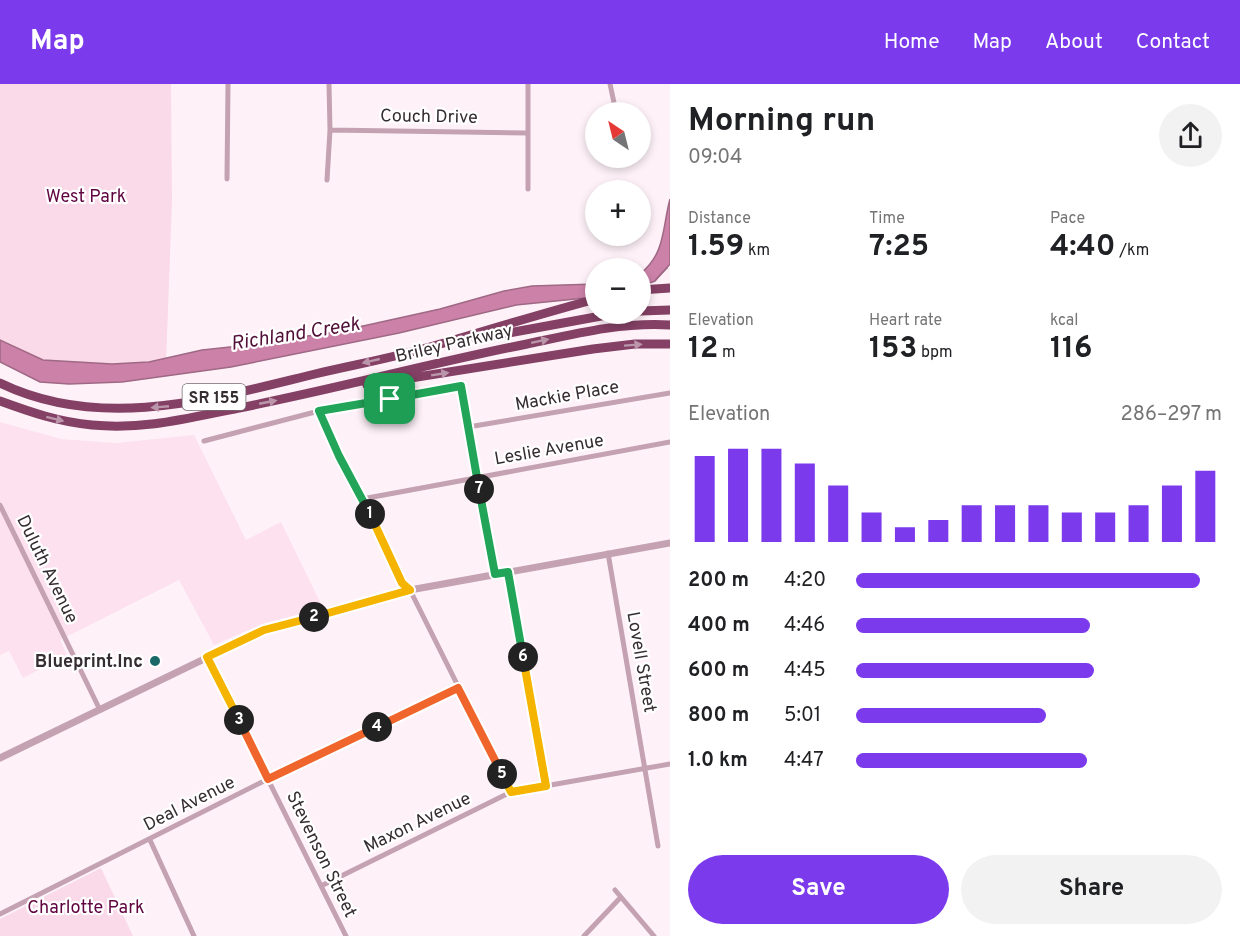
<!DOCTYPE html>
<html lang="en">
<head>
<meta charset="utf-8">
<style>
	body { margin:0; font-family:Overpass,sans-serif; background:#f2f2f2; color:#202124; height:100vh; display:flex; flex-direction:column; font-size:22px; white-space:nowrap }
	* { box-sizing:border-box; margin:0 }
	p { font-size:20px; color:#757577 }
	.icon { flex:none; width:33px; height:33px; fill:none; stroke:currentColor; stroke-width:2; stroke-linecap:round; stroke-linejoin:round }
	.map { position:relative; flex:1; overflow:hidden }
	.side { display:flex; flex-direction:column; background:#fff; width:570px }
	.side>* { flex:none }
	.needle { width:39px; rotate:325deg }
	.tools { position:absolute; left:585px; top:18px; display:grid; gap:12px }
	.tools a { display:grid; place-items:center; width:66px; height:66px; border-radius:50%; background:#fff; box-shadow:0 3px 9px #0003; font-size:30px }
	.pin { position:absolute; display:grid; place-items:center; width:51px; height:51px; color:#fff; margin:-26px; border-radius:12px; box-shadow:0 3px 9px #0006 }
	.km { position:absolute; width:30px; height:30px; margin:-15px; border-radius:50%; background:#222; color:#fff; font-size:16px; line-height:30px; text-align:center }
	.round { display:grid; place-items:center; flex:none; width:63px; height:63px; border-radius:32px; background:#f2f2f2 }
	.head { display:flex; align-items:center; justify-content:space-between; height:102px; padding:0 18px }
	h1 { font-size:33px; font-weight:700; line-height:45px }
	.stats { display:grid; grid-template-columns:repeat(3,1fr); gap:9px; height:102px; padding:6px 18px }
	.stats div { display:grid; align-content:center }
	.stats b { font-size:30px; font-weight:700 }
	.stats small { font-size:16px; font-weight:400 }
	.stats p { font-size:16px }
	.chart { height:168px; padding:12px 18px }
	.chart p { display:flex; justify-content:space-between }
	.chart svg { width:100%; height:108px; margin-top:6px; stroke:#7c3aed; stroke-width:6 }
	.cta { display:flex; gap:12px; margin-top:auto; padding:12px 18px }
	.cta a { flex:1; height:69px; border-radius:36px; background:#7c3aed; color:#fff; font-size:24px; font-weight:700; line-height:69px; text-align:center }
	.cta a+a { background:#f2f2f2; color:#202124 }
	ul { padding:0 18px; list-style:none; font-size:20px }
	li { display:grid; grid-template-columns:96px 72px 1fr; align-items:center; height:45px }
	li i { height:15px; border-radius:8px; background:#7c3aed }
	header { display:flex; align-items:center; gap:36px; box-sizing:border-box; height:84px; padding:0 30px; background:#7c3aed; color:#fff }
	header strong { font-size:28px }
	nav { display:flex; gap:33px; margin-inline-start:auto; font-size:21px }
	main { display:flex; flex:1; min-height:0 }
	.map>svg:first-child { display:block }
	.built { fill:#fde1ee }
	.green { fill:#fad9e8 }
	.water { fill:#cc82a8; stroke:#9f6884; stroke-width:1.5 }
	.lines { fill:none; stroke-linecap:round; stroke-linejoin:round }
	.stream { stroke:#9f6884; stroke-width:1.5 }
	.minor { stroke:#c4a2b2; stroke-width:5 }
	.tertiary { stroke:#c4a2b2; stroke-width:7 }
	.motorway { stroke:#844165; stroke-width:9 }
	.oneway { fill:#bb96aa }
	.split-1-casing { stroke:#fff; stroke-width:12 }
	.split-2-casing { stroke:#fff; stroke-width:12 }
	.split-3-casing { stroke:#fff; stroke-width:12 }
	.split-4-casing { stroke:#fff; stroke-width:12 }
	.split-5-casing { stroke:#fff; stroke-width:12 }
	.split-6-casing { stroke:#fff; stroke-width:12 }
	.split-7-casing { stroke:#fff; stroke-width:12 }
	.split-8-casing { stroke:#fff; stroke-width:12 }
	.split-1 { stroke:#22a559; stroke-width:8 }
	.split-2 { stroke:#f5b400; stroke-width:8 }
	.split-3 { stroke:#f5b400; stroke-width:8 }
	.split-4 { stroke:#f0652b; stroke-width:8 }
	.split-5 { stroke:#f0652b; stroke-width:8 }
	.split-6 { stroke:#f5b400; stroke-width:8 }
	.split-7 { stroke:#22a559; stroke-width:8 }
	.split-8 { stroke:#22a559; stroke-width:8 }
	.poi-dot { fill:#1a6867; stroke:#fff; stroke-width:2 }
	.labels { text-anchor:middle; stroke-width:4.5; stroke-linejoin:round; paint-order:stroke }
	.shield { fill:#fff; stroke:#726c6f; stroke-width:1.5 }
	.shield-label { font-size:16px; font-weight:bold; fill:#352d31 }
	.street-label { font-size:18px; fill:#352d31; stroke:#fff }
	.park-label { font-size:18px; fill:#600440; stroke:#fff }
	.poi-label { font-size:18px; font-weight:bold; fill:#352d31; stroke:#fff; text-anchor:end }
	.water-label { font-size:20px; font-style:italic; fill:#520f38; stroke:#fff }
</style>
</head>
<body>
<header>
<strong>Map</strong>
<nav><a>Home</a><a>Map</a><a>About</a><a>Contact</a></nav>
</header>
<main>
<div class="map">
<svg width="670" height="852" viewBox="0 0 670 852">
	<rect width="100%" height="100%" fill="#fef2f8"/>
	<path class="built" d="M0,338L61,355L116,359L194,351L246,456L281,438L323,524L262,540L214,561L179,496L60,556L67,571L23,594L9,567L0,571Z"/>
	<path class="green" d="M0,0H171L172,117L166,280L35,279L0,262Z
		M101,784L133,852H0V835Z"/>
	<path class="water" d="M670,115V180L655,197L641,202L640,190C666,169 662,144 670,115Z
		M595,200V213L516,221L399,249L231,283L122,298L69,300L40,298L0,278V256L43,276L112,280L149,278L202,266L258,260L345,246L440,225L504,207L532,202Z"/>
	<g class="lines">
		<path class="stream" d="M656,195L667,184"/>
		<path class="minor" d="M528,0V105
			M610,0L616,28
			M330,46L527,49
			M625,74L626,78
			M227,95L228,0
			M327,96L330,46L329,0
			M319,327L402,499L410,506L511,708
			M468,343L670,309
			M204,357L319,327L461,302L495,490
			M362,415L670,358
			M0,421L100,626
			M608,469L658,762
			M508,488L546,702
			M207,573L346,852
			M150,756L194,852
			M321,802L511,708L670,680
			M615,806L654,852
			M0,830L268,695L458,604
			M584,852L621,813"/>
		<path class="tertiary" d="M0,674L264,546L410,506L670,459"/>
		<path class="motorway" d="M640,206L670,204
			M640,227L670,226
			M476,255L612,230
			M0,299C101,348 212,315 315,290C353,281 392,274 430,263C485,247 540,230 596,215
			M367,301L593,265L635,260H670
			M0,317C30,328 59,338 92,341C145,346 188,334 239,324C336,305 431,279 527,260C574,250 621,238 670,241"/>
	</g>
	<defs><path id="oneway-solid" d="M-6-.8H1V-3.2L6.5 0L1 3.2V.8H-6Z" transform="scale(1.5)"/></defs>
	<g class="oneway">
		<use href="#oneway-solid" transform="translate(540 257) rotate(-12)"/>
		<use href="#oneway-solid" transform="translate(633 261) rotate(-4)"/>
		<use href="#oneway-solid" transform="translate(371 277) rotate(167)"/>
		<use href="#oneway-solid" transform="translate(440 290) rotate(-9)"/>
		<use href="#oneway-solid" transform="translate(268 318) rotate(-11)"/>
		<use href="#oneway-solid" transform="translate(160 323) rotate(175)"/>
		<use href="#oneway-solid" transform="translate(55 335) rotate(14)"/>
	</g>
	<g class="lines">
		<defs>
			<path id="split-1" d="M370,430L339,372L319,327L390,315"/>
			<path id="split-2" d="M314,533L410,506L402,499L370,430"/>
			<path id="split-3" d="M239,636L207,573L264,546L314,533"/>
			<path id="split-4" d="M239,636L268,695L377,643"/>
			<path id="split-5" d="M377,643L458,604L502,690"/>
			<path id="split-6" d="M502,690L511,708L546,702L523,573"/>
			<path id="split-7" d="M479,405L495,490L508,488L523,573"/>
			<path id="split-8" d="M390,315L461,302L479,405"/>
		</defs>
		<use href="#split-1" class="split-1-casing"/>
		<use href="#split-2" class="split-2-casing"/>
		<use href="#split-3" class="split-3-casing"/>
		<use href="#split-4" class="split-4-casing"/>
		<use href="#split-5" class="split-5-casing"/>
		<use href="#split-6" class="split-6-casing"/>
		<use href="#split-7" class="split-7-casing"/>
		<use href="#split-8" class="split-8-casing"/>
		<use href="#split-1" class="split-1"/>
		<use href="#split-2" class="split-2"/>
		<use href="#split-3" class="split-3"/>
		<use href="#split-4" class="split-4"/>
		<use href="#split-5" class="split-5"/>
		<use href="#split-6" class="split-6"/>
		<use href="#split-7" class="split-7"/>
		<use href="#split-8" class="split-8"/>
	</g>
	<circle class="poi-dot" cx="155" cy="577" r="6"/>
	<g class="labels">
		<rect class="shield" x="182.5" y="300" width="63" height="26" rx="4.5"/>
		<g class="shield-label">
			<text x="214" y="319">SR 155</text>
		</g>
		<g class="street-label">
			<text transform="translate(429 32) rotate(1)" y="6">Couch Drive</text>
			<text transform="translate(454 259) rotate(-13)" y="6">Briley Parkway</text>
			<text transform="translate(567 311) rotate(-10)" y="6">Mackie Place</text>
			<text transform="translate(549 365) rotate(-10)" y="6">Leslie Avenue</text>
			<text transform="translate(48 485) rotate(64)" y="6">Duluth Avenue</text>
			<text transform="translate(642 578) rotate(80)" y="6">Lovell Street</text>
			<text transform="translate(189 719) rotate(-27)" y="6">Deal Avenue</text>
			<text transform="translate(417 738) rotate(-26)" y="6">Maxon Avenue</text>
			<text transform="translate(322 770) rotate(64)" y="6">Stevenson Street</text>
		</g>
		<g class="park-label">
			<text x="86" y="118">West Park</text>
			<text x="86" y="829">Charlotte Park</text>
		</g>
		<g class="poi-label">
			<text x="143" y="583">Blueprint.Inc</text>
		</g>
		<g class="water-label">
			<text transform="translate(295 249) rotate(-9)" y="7">Richland Creek</text>
		</g>
	</g>
</svg>
<div class="tools">
<a><svg class="needle" viewBox="-14 -14 28 28"><path d="M0-13l5 13h-10z" fill="#e53935"/><path d="M0 13l5-13h-10z" fill="#757577"/></svg></a>
<a>+</a>
<a>−</a>
</div>
<div class="pin" style="left:390px;top:315px;background:#1e9e55"><svg class="icon" aria-label="arrive" viewBox="0 0 24 24"><path d="M6 21V4h12l-3 4 3 4H6"/></svg></div>
<b class="km" style="left:370px;top:430px">1</b>
<b class="km" style="left:314px;top:533px">2</b>
<b class="km" style="left:239px;top:636px">3</b>
<b class="km" style="left:377px;top:643px">4</b>
<b class="km" style="left:502px;top:690px">5</b>
<b class="km" style="left:523px;top:573px">6</b>
<b class="km" style="left:479px;top:405px">7</b>
</div>
<section class="side">
<div class="head"><div><h1>Morning run</h1><p>09:04</p></div><a class="round"><svg class="icon" aria-label="share" viewBox="0 0 24 24"><path d="M12 15V3M7 8l5-5 5 5M5 13v7h14v-7"/></svg></a></div>
<div class="stats">
<div><p>Distance</p><b>1.59<small> km</small></b></div>
<div><p>Time</p><b>7:25</b></div>
<div><p>Pace</p><b>4:40<small> /km</small></b></div>
</div>
<div class="stats">
<div><p>Elevation</p><b>12<small> m</small></b></div>
<div><p>Heart rate</p><b>153<small> bpm</small></b></div>
<div><p>kcal</p><b>116</b></div>
</div>
<div class="chart"><p><span>Elevation</span>286–297 m</p>
<svg viewBox="0 0 160 44" preserveAspectRatio="none"><path d="M5 44V9M15 44V6M25 44V6M35 44V12M45 44V21M55 44V32M65 44V38M75 44V35M85 44V29M95 44V29M105 44V29M115 44V32M125 44V32M135 44V29M145 44V21M155 44V15"/></svg>
</div>
<ul>
<li><b>200 m</b>4:20<i style="width:94%"></i></li>
<li><b>400 m</b>4:46<i style="width:64%"></i></li>
<li><b>600 m</b>4:45<i style="width:65%"></i></li>
<li><b>800 m</b>5:01<i style="width:52%"></i></li>
<li><b>1.0 km</b>4:47<i style="width:63%"></i></li>
</ul>
<div class="cta"><a>Save</a><a>Share</a></div>
</section>
</main>
</body>
</html>
